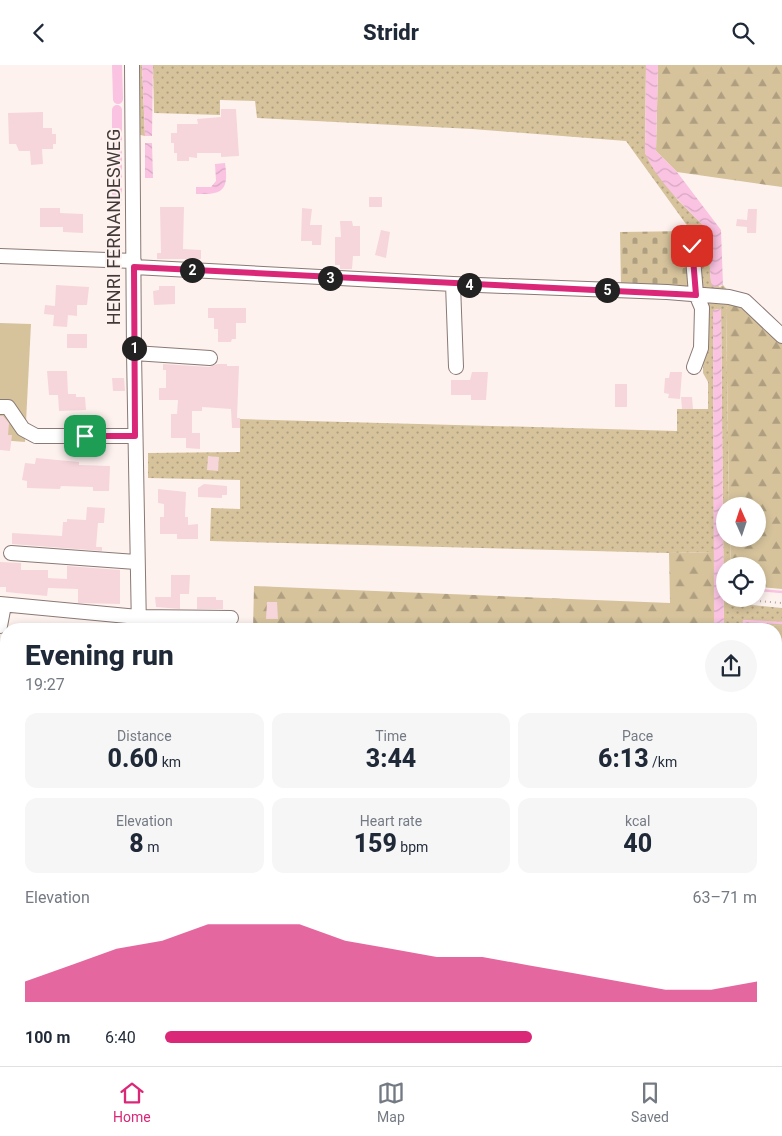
<!DOCTYPE html>
<html lang="en">
<head>
<meta charset="utf-8">
<style>
	body { margin:0; font-family:Roboto,sans-serif; background:#f6f6f7; color:#1f2937; height:100vh; display:flex; flex-direction:column; font-size:19px; white-space:nowrap }
	* { box-sizing:border-box; margin:0 }
	p { font-size:16px; color:#747a83 }
	.icon { flex:none; width:28px; height:28px; fill:none; stroke:currentColor; stroke-width:2; stroke-linecap:round; stroke-linejoin:round }
	.map { position:relative; flex:1; overflow:hidden }
	.sheet { position:absolute; left:0px; top:558px; width:782px; height:444px; display:flex; flex-direction:column; background:#fff; border-radius:20px 20px 0 0; box-shadow:0 2px 8px #0003 }
	.sheet>* { flex:none }
	.needle { width:32px; rotate:357deg }
	.controls { position:absolute; left:716px; top:432px; display:grid; gap:10px }
	.controls a { display:grid; place-items:center; width:50px; height:50px; border-radius:50%; background:#fff; box-shadow:0 2px 8px #0003; font-size:25px }
	.pin { position:absolute; display:grid; place-items:center; width:42px; height:42px; color:#fff; margin:-21px; border-radius:10px; box-shadow:0 2px 8px #0006 }
	.km { position:absolute; width:25px; height:25px; margin:-12px; border-radius:50%; background:#222; color:#fff; font-size:14px; line-height:25px; text-align:center }
	.round { display:grid; place-items:center; flex:none; width:52px; height:52px; border-radius:26px; background:#f6f6f7 }
	.headline { display:flex; align-items:center; justify-content:space-between; height:85px; padding:0 25px }
	h1 { font-size:28px; font-weight:800; line-height:38px }
	.metrics { display:grid; grid-template-columns:repeat(3,1fr); gap:8px; height:85px; padding:5px 25px }
	.metrics div { display:grid; align-content:center; border-radius:12px; background:#f6f6f7; text-align:center }
	.metrics b { font-size:25px; font-weight:800 }
	.metrics small { font-size:14px; font-weight:400 }
	.metrics p { font-size:14px }
	.chart { height:140px; padding:10px 25px }
	.chart p { display:flex; justify-content:space-between }
	.chart svg { width:100%; height:90px; margin-top:5px; fill:#db2777; opacity:.7 }
	ul { padding:0 25px; list-style:none; font-size:16px }
	li { display:grid; grid-template-columns:80px 60px 1fr; align-items:center; height:38px }
	li i { height:12px; border-radius:6px; background:#db2777 }
	header { display:flex; justify-content:space-between; align-items:center; height:65px; padding:0 25px; background:#fff; font-size:22px; font-weight:800 }
	.tab-bar { display:flex; justify-content:space-around; align-items:center; height:70px; border-top:1px solid #e0e1e3; background:#fff; font-size:14px; color:#747a83 }
	.tab-bar a { display:grid; justify-items:center; gap:2px }
	.tab-bar .selected { color:#db2777 }
	.map>svg:first-child { display:block }
	.grass { fill:url(#grass-dots) }
	.forest { fill:url(#forest-firs) }
	.cemetery { fill:url(#cemetery-stones) }
	.garden { fill:#d6c39c }
	.water { fill:url(#water-waves) }
	.lines { fill:none; stroke-linecap:round; stroke-linejoin:round }
	.stream { stroke:#f9c3e1; stroke-width:2.5 }
	.canal { stroke:#f9c3e1; stroke-width:10 }
	.building { fill:#f6d6da }
	.minor-casing { stroke:#8a7974; stroke-width:16 }
	.path { stroke:#b1a7a4; stroke-width:2; stroke-dasharray:1 4; stroke-linecap:butt }
	.minor { stroke:#fff; stroke-width:14 }
	.route-casing { stroke:#fff; stroke-width:10 }
	.route { stroke:#db2777; stroke-width:6 }
	.labels { text-anchor:middle; stroke-width:4; stroke-linejoin:round; paint-order:stroke }
	.street-label { font-size:18px; fill:#413a38; stroke:#fef2ef }
</style>
</head>
<body>
<header><svg class="icon" aria-label="back" viewBox="0 0 24 24"><path d="M15 5l-7 7 7 7"/></svg>Stridr<svg class="icon" aria-label="search" viewBox="0 0 24 24"><circle cx="10" cy="10" r="6"/><path d="M15 15l6 6"/></svg></header>
<div class="map">
<svg width="782" height="1001" viewBox="0 0 782 1001">
	<defs>
		<pattern id="grass-dots" width="8" height="8" patternUnits="userSpaceOnUse" patternTransform="scale(1.25)"><rect width="8" height="8" fill="#d6c39c"/><path d="M2 2h.1M6 6h.1" fill="none" stroke="#af9f80" stroke-width="1.8" stroke-linecap="round"/></pattern>
		<pattern id="forest-firs" width="22" height="20" patternUnits="userSpaceOnUse" patternTransform="scale(1.25)"><rect width="22" height="20" fill="#d6c39c"/><path d="M5 1l3.5 6h-7zM16 11l3.5 6h-7z" fill="#af9f80"/></pattern>
		<pattern id="cemetery-stones" width="16" height="16" patternUnits="userSpaceOnUse" patternTransform="scale(1.25)"><rect width="16" height="16" fill="#d6c39c"/><path d="M2 7V4a2 2 0 0 1 4 0v3zM10 15v-3a2 2 0 0 1 4 0v3z" fill="#af9f80"/></pattern>
		<pattern id="water-waves" width="16" height="10" patternUnits="userSpaceOnUse" patternTransform="scale(1.25)"><rect width="16" height="10" fill="#f9c3e1"/><path d="M0 5q4-4 8 0t8 0" fill="none" stroke="#d7a8c2"/></pattern>
	</defs>
	<rect width="100%" height="100%" fill="#fef2ef"/>
	<path class="grass" d="M135,0H142L145,71L136,69Z
		M153,0H646L645,88L677,134L707,164L711,217L720,222L723,220L730,228L696,226L691,166L626,76L472,64L257,53L255,36L220,35V50L154,48Z
		M704,232L729,239L726,244L729,441H725V474H730L731,501H725V534H743V539L782,543V561L747,560L746,564H724L721,244L713,245L714,487L669,488L210,476L211,443L240,444V415L148,413V388L240,387V354L677,366V344H708V317L703,308Z
		M0,903H2L4,957H6V995H14V1001H0Z"/>
	<path class="forest" d="M658,0H782V122L677,107L656,86Z
		M729,238L739,240L782,275V524L758,522V501H731L730,474H758V441H729L726,244Z
		M714,487V564H253L254,521L670,538L669,488Z
		M746,560L782,561V801L776,800V564H746Z"/>
	<path class="cemetery" d="M691,166L696,226L621,221L620,167Z"/>
	<path class="garden" d="M0,258L31,259L25,377L0,375Z"/>
	<path class="water" d="M142,0H153L152,71H145Z
		M646,0H658L656,86L677,107L721,165L723,220L713,222L711,217L707,164C686,143 656,115 645,88Z
		M145,78H152L153,113H145Z
		M225,98C229,125 223,130 196,129V122H211L216,116L215,99Z
		M721,244L724,564H714L713,245Z
		M782,848V926L776,925V851Z
		M782,941V1001H755L756,995H776V944Z"/>
	<g class="lines">
		<path class="stream" d="M758,525L782,527
			M744,564V556L782,558"/>
		<path class="canal" d="M117,0L118,34
			M117,137V45"/>
	</g>
	<path class="building" d="M221,44H236L239,91L221,92V88H197V93L189,92V96H177V88H174V78H171V68H177V59H198L197,54L221,52Z
		M43,47V63H52V69H56V79H53V84H42L43,99L31,100L30,86H19L16,79H9L8,48Z
		M369,132H382V142H369Z
		M160,142H184L183,184L201,185V194H157V188H161Z
		M40,143H60V148L83,149V168L63,167V162H40Z
		M302,143L312,144L310,160H322L321,180H312V176H301Z
		M748,144H757L756,168H747V162L736,161L737,154L747,155Z
		M340,156H352L353,161H360V191H353L352,204H340V200H335V172H341Z
		M381,165L390,167L386,193L375,190Z
		M56,220L89,222L87,240H77V251L68,250L67,262L53,261L54,250L44,249L45,240L55,241Z
		M159,221H175V239L154,240L153,226L159,225Z
		M208,243H246V258H236V274H232L231,277H218V264H214V253H208Z
		M67,269H87V283H67Z
		M163,299L209,302L217,299H227V301H239L237,353H240V363H232L231,344L202,342V346H192V368H200V384L186,383V373H171V349H177L178,335H159V323H166V305H163Z
		M47,306H67L68,329H76V332H85L86,345L59,346L58,330H49Z
		M472,307H488L486,335H471V330H451V315H470Z
		M670,307H682L680,334L668,333L669,329L664,328L665,313H669Z
		M112,313H124L125,326H113Z
		M615,319H627V342H615Z
		M681,332H692L693,344H682Z
		M0,351H3L9,358L8,370H12L10,386L0,385Z
		M208,391L219,392L218,406L207,405Z
		M36,393L79,397V400L110,401L109,426H93V422L61,421L60,424L27,423V416L22,415L25,398L35,399Z
		M204,419L227,421V430H222V433L198,432V423Z
		M158,424L186,427L185,452H188V460L198,459V474H177V469H160V452H164V439L158,438Z
		M87,442L105,443L104,458H98L96,482H102V486L12,479V468L62,471L63,457H67V454L86,455Z
		M0,497L21,498V505H48V513L67,514V501L120,505V539L78,538V524L48,523L47,531L6,527V522H0Z
		M171,510H190L189,529H180V544L156,542L155,532H171Z
		M197,532H216V535H223V544H197Z
		M267,537H277L278,554H266Z"/>
	<g class="lines">
		<defs>
			<path id="minor" d="M132,0L134,288L139,564
				M692,181L696,229L702,243L701,283L694,302
				M0,191L134,196
				M134,202L453,219L667,227L729,232L745,236L782,271
				M453,219L456,302
				M134,288L210,293
				M0,342H8L23,364L36,371H135
				M11,488L136,497
				M0,539L138,552L231,553
				M0,561L4,540
				M0,661H6
				M0,730L6,729
				M0,817L6,816
				M141,995L142,1001
				M47,996L93,995"/>
		</defs>
		<use href="#minor" class="minor-casing"/>
		<path class="path" d="M745,535L782,538"/>
		<use href="#minor" class="minor"/>
	</g>
	<g class="lines">
		<defs>
			<path id="route" d="M85,371H135L134,202L696,230L692,181"/>
		</defs>
		<use href="#route" class="route-casing"/>
		<use href="#route" class="route"/>
	</g>
	<g class="labels">
		<g class="street-label">
			<text transform="translate(114 162) rotate(-90)" y="6">HENRI FERNANDESWEG</text>
		</g>
	</g>
</svg>
<div class="controls">
<a><svg class="needle" viewBox="-14 -14 28 28"><path d="M0-13l5 13h-10z" fill="#e53935"/><path d="M0 13l5-13h-10z" fill="#747a83"/></svg></a>
<a><svg class="icon" aria-label="locate" viewBox="0 0 24 24"><circle cx="12" cy="12" r="6"/><path d="M12 2v4M12 18v4M2 12h4M18 12h4"/></svg></a>
</div>
<div class="pin" style="left:85px;top:371px;background:#1e9e55"><svg class="icon" aria-label="arrive" viewBox="0 0 24 24"><path d="M6 21V4h12l-3 4 3 4H6"/></svg></div>
<div class="pin" style="left:692px;top:181px;background:#d93025"><svg class="icon" aria-label="check" viewBox="0 0 24 24"><path d="M5 12l5 5 9-10"/></svg></div>
<b class="km" style="left:134px;top:283px">1</b>
<b class="km" style="left:192px;top:205px">2</b>
<b class="km" style="left:330px;top:213px">3</b>
<b class="km" style="left:469px;top:220px">4</b>
<b class="km" style="left:607px;top:225px">5</b>
<section class="sheet">
<div class="headline"><div><h1>Evening run</h1><p>19:27</p></div><a class="round"><svg class="icon" aria-label="share" viewBox="0 0 24 24"><path d="M12 15V3M7 8l5-5 5 5M5 13v7h14v-7"/></svg></a></div>
<div class="metrics">
<div><p>Distance</p><b>0.60<small> km</small></b></div>
<div><p>Time</p><b>3:44</b></div>
<div><p>Pace</p><b>6:13<small> /km</small></b></div>
</div>
<div class="metrics">
<div><p>Elevation</p><b>8<small> m</small></b></div>
<div><p>Heart rate</p><b>159<small> bpm</small></b></div>
<div><p>kcal</p><b>40</b></div>
</div>
<div class="chart"><p><span>Elevation</span>63–71 m</p>
<svg viewBox="0 0 160 44" preserveAspectRatio="none"><path d="M0 44V34L10 26L20 18L30 14L40 6L50 6L60 6L70 14L80 18L90 22L100 22L110 26L120 30L130 34L140 38L150 38L160 34V44z"/></svg>
</div>
<ul>
<li><b>100 m</b>6:40<i style="width:62%"></i></li>
</ul>
</section>
</div>
<nav class="tab-bar">
<a class="selected"><svg class="icon" aria-label="home" viewBox="0 0 24 24"><path d="M3 11l9-7 9 7M6 9v11h12V9"/></svg>Home</a>
<a><svg class="icon" aria-label="map" viewBox="0 0 24 24"><path d="M3 6l6-2 6 2 6-2v14l-6 2-6-2-6 2zM9 4v14M15 6v14"/></svg>Map</a>
<a><svg class="icon" aria-label="saved" viewBox="0 0 24 24"><path d="M7 4h10v16l-5-4-5 4z"/></svg>Saved</a>
</nav>
</body>
</html>
